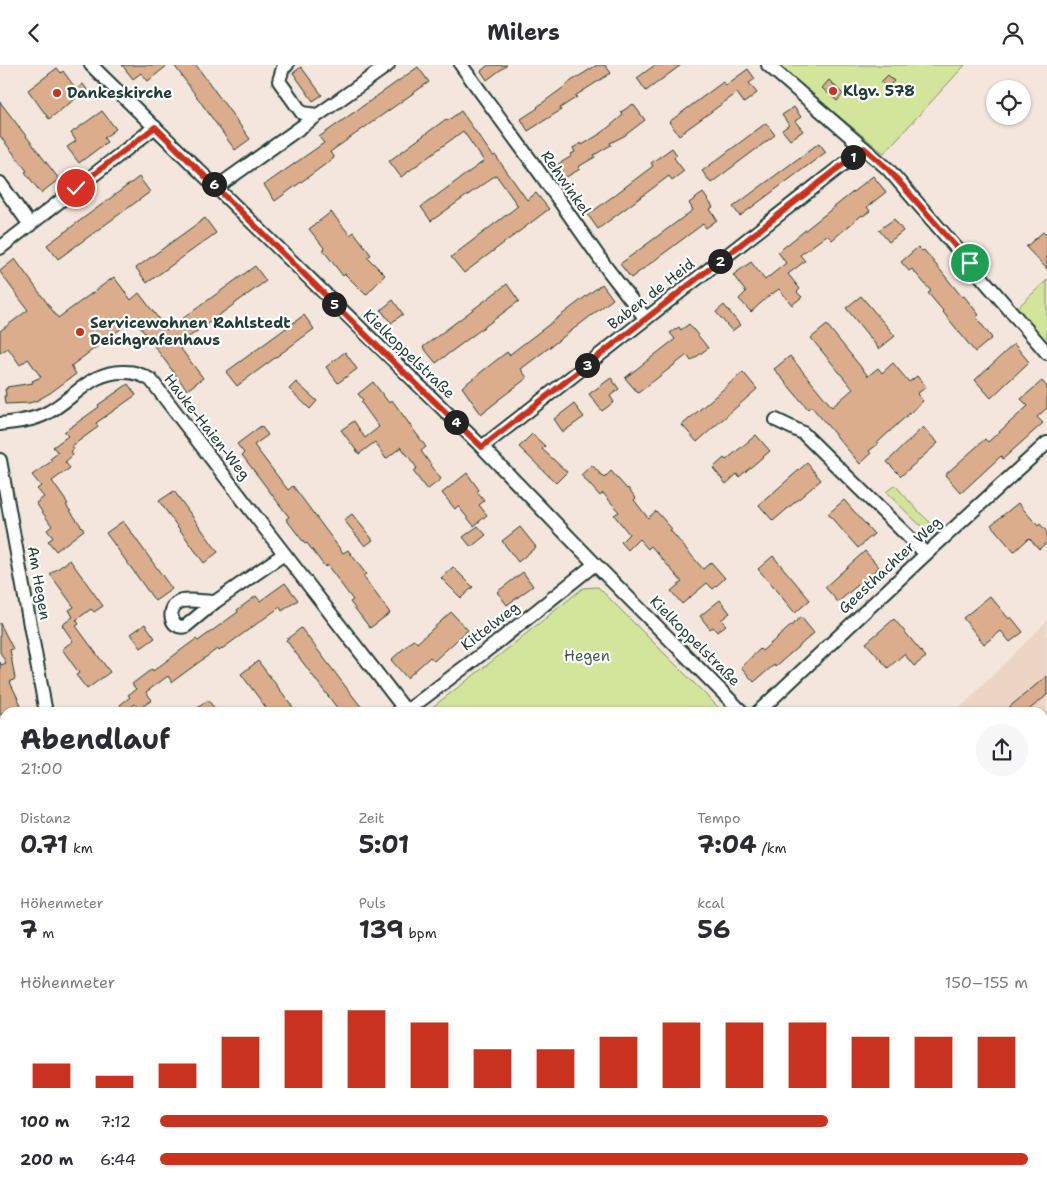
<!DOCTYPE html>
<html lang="de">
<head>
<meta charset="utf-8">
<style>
	body { margin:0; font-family:"Shantell Sans",sans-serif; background:#f7f7f7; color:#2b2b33; height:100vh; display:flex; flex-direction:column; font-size:19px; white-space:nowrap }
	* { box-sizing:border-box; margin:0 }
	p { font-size:16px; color:#7c7c81 }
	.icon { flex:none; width:28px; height:28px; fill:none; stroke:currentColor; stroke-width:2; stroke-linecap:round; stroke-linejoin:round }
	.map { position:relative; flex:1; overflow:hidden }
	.sheet { position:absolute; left:0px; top:642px; width:1048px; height:481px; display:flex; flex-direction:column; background:#fff; border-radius:15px 15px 0 0; box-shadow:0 1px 4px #0004 }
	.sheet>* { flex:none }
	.tools { position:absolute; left:986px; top:15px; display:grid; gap:10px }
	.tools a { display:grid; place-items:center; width:45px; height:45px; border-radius:50%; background:#fff; box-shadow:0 1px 4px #0004; font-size:25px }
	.pin { position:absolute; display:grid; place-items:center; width:42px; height:42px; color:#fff; margin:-21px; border:2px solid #fff; border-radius:50%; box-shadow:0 1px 5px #0007 }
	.km { position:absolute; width:25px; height:25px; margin:-12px; border-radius:50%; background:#222; color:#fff; font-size:14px; line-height:25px; text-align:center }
	.round { display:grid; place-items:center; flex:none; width:52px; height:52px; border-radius:26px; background:#f7f7f7 }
	.overview { display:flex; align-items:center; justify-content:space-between; height:85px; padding:0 20px }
	h1 { font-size:28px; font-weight:700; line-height:38px }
	.figures { display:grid; grid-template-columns:repeat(3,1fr); gap:8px; height:85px; padding:5px 20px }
	.figures div { display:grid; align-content:center }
	.figures b { font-size:25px; font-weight:700 }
	.figures small { font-size:14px; font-weight:400 }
	.figures p { font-size:14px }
	.chart { height:140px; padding:10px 20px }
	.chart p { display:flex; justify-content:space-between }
	.chart svg { width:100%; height:90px; margin-top:5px; stroke:#c8321e; stroke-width:6 }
	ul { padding:0 20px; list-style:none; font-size:16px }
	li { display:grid; grid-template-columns:80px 60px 1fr; align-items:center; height:38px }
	li i { height:12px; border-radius:6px; background:#c8321e }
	header { display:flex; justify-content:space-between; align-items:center; height:65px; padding:0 20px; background:#fff; font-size:22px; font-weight:700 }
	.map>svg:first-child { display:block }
	.built { fill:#ecd5c4 }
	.green { fill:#d2e59a; stroke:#789167 }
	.building { fill:#dbad8c; stroke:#1f3d34 }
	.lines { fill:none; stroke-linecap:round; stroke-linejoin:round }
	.minor-casing { stroke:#1f3d34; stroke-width:16 }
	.minor { stroke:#fff; stroke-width:12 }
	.route-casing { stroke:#fff; stroke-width:10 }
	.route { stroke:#c8321e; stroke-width:6 }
	.poi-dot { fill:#c8321e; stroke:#fff; stroke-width:2 }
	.labels { text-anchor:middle; stroke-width:4.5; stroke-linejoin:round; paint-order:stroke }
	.poi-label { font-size:15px; font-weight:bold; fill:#1f3d34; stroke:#fff; text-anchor:start }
	.street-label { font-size:15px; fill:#1f3d34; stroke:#fff }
	.park-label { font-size:15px; fill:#435f48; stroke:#fff }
</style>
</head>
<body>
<header><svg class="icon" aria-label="back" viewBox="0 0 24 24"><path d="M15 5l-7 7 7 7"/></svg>Milers<svg class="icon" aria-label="person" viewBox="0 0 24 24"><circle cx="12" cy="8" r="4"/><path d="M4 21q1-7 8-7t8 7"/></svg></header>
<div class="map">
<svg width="1047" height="1123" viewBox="0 0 1047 1123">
	<rect width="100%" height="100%" fill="#f4e6dc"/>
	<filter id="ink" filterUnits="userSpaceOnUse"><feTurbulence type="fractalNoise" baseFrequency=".02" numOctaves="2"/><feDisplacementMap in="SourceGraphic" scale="10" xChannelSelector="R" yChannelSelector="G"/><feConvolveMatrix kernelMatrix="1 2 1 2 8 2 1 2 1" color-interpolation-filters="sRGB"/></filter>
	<g filter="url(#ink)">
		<path class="built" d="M1047,556V698L1043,702L1042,648H955Z
			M1043,729L1047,735V877L1043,880Z"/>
		<path class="green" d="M777,0H965L884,88L876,82Z
			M1047,215V278L1017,243Z
			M895,420L917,445L939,466L935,470L927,467L886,427Z
			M598,522L723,647H426L491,597L583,523Z
			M5,970V1003L0,1005V972Z
			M133,1119H845V1123H133Z"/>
		<path class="building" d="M122,0H168L148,16L141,8L133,14Z
			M174,0H196L250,74L235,85Z
			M488,0H507L487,15L481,6Z
			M597,0H605L611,8L575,31L577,32L560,43L561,45L528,66L521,54L538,43L537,42L568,19V18Z
			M655,0H681L646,26L637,13Z
			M301,2L322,30L313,36L293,8Z
			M418,2L429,17L330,87L334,93L275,136L264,120L324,78L319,72Z
			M57,3L61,8L63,6L76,24L83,19L88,26L80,32L79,31L49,54L28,25Z
			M748,4L755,14L749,18L757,28L744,38L737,28L679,70L669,57L723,17L726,20Z
			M888,10L894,16L887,23L881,17Z
			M829,15L843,29L837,36L822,23Z
			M0,37L59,114L41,128L25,107L27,106L0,71Z
			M633,39L645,55L624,71L610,78L611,80L594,90L595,92L578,102L580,104L563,114L555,101L572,91L571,89L575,87L573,83L581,78L582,80L603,67L623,50L621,47Z
			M794,42L801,52L795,56L803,66L790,75L782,65L789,60L782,50Z
			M102,46L116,64L104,73L107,77L79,98L67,82L76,76L71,68Z
			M461,46L493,91L495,90L527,135L536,128L549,144L464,208L451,192L518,141L496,110L431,156L421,142L484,96L463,66L401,112L389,96L446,54L447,56Z
			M766,58L775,70L711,118L702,106Z
			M819,78L826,87L740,151L733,142Z
			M672,83L677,90L674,93L684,106L672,115L669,111L598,164L588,150L653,101L651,98Z
			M873,111L886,127L867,142L870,146L863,151L862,150L832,175L827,170L800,190L805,196L788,209L800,224L797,227L802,232L792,240L779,224L772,229V228L751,247L739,234L746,227L733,210L751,197L765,215L786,198L778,187Z
			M139,112L150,127L58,194L47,180Z
			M703,128L713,142L710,144L717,155L706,163L703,159L631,213L620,199L693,145L689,138Z
			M331,147L350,170L354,167L371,190L367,192L385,210L366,230L345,209L343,211L323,185L325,184L309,164Z
			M205,153L216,168L147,218L136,203Z
			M894,154L903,166L889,177L879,165Z
			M1043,167L1047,171V204L1026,182Z
			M918,182L922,186L924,185L962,232L964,231L979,250L976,252L992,273L975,287L943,247H944L928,228L931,226L912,204L909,206L901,197Z
			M15,194L58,253L114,212L131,235L139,228L167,265L255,201L266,216L178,280L203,313L187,325L134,254L71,301L76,309L50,328L36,336L29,338L5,339L4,331H6L5,324H7V322L33,318L32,316L41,312L28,294L20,300L8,283L0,288V266L28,245L0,207V206Z
			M507,219L519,236L436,298L423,282Z
			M602,219L613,234L521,304L527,313L498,335V336L481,349L462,322L507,287L509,290Z
			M861,231L895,271L879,284L846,243Z
			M393,235L403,249L391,258L381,245Z
			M724,240L740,260L732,266L716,247Z
			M304,250L314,264L237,321L226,307Z
			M689,259L708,283L691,296L687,290L638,328L625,313L675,274L670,268L679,262L681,265Z
			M827,260L868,311L878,303L882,308L893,298L909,317L917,311L926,322L917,329L923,336L877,378L878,379L869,386L871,389L860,399L811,341L808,344L774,304L790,291L832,342L853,324L811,273Z
			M1014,279L1029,297L991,333L975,315Z
			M345,287L357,304L338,318L326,302Z
			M743,307L757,324L697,377L682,360Z
			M611,313L619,324L610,331L614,337L602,346L589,329Z
			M1042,316L1047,322V343L1037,352L1043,358L1003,394L1001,391L961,428L945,410L985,374L988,377L1028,341L1021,334Z
			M296,317L317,336L310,344L289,324Z
			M373,317L389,338L392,335L426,382L421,386L441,414L427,425L413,406L417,403L401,382L386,394L375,377L359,389L341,365L354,356L365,373L379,362L361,337L363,335L358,329Z
			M128,319L136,330L96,358L98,362L72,381L74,384L71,386L73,390L65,397L70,403L52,416L68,439L66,440L84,465L56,486L48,476L53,473L47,465L52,461L36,438L44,432L37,424L41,421L32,410L52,396L50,394L58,388L53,382L68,371L64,367L99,342L98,340Z
			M574,339L584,352L563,367L554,354Z
			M261,361L268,370L254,380L288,425L293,421L343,488L348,485L366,509L363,511L390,548L370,563L350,537L353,535L327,500L325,502L307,478L305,479L286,454L289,452L242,390L244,388L237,379Z
			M923,362L938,378L901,411L887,397Z
			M532,369L545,381L542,384L567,407L556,418L519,382Z
			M756,370L770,386L739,412L737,409L726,419L713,403L724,393L726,395Z
			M807,398L821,415L773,456L759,440Z
			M592,400L604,413L611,406L627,424L628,423L636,433L634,435L648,453L656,446L672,464L670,465L703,504L711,497L725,513L713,524L707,518L682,539L671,526L682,517L651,481L648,484L639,474L628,485L621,477L629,469L614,450L619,447L603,428L600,431L581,410Z
			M467,408L479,425L477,427L484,436L479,440L487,450L474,461L458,441L455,444L442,428Z
			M174,426L218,487L204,498L159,436Z
			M844,435L874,469L858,483L828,449Z
			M1018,438L1038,461L1040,459L1047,467V477L1039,484L1029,473L1014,487L991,460Z
			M352,449L373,475L365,481L344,455Z
			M123,456L172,524L155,536L106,468Z
			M478,461L486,470L471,482L463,472Z
			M520,462L536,482L518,497L502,476Z
			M865,486L879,502L838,537L825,522Z
			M773,491L810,535L795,548L758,504Z
			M70,495L103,541L94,547L91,544L76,555L79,559L76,561L110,607L87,624L76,610L79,608L62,584L73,576L62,560L73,552L69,545L74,542L50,509Z
			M453,502L473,522L461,533L441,513Z
			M523,507L533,521L507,540L497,527Z
			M285,518L298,535L282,546L280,542L219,586L217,584L172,617L168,611L146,627L152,635L139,644L135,639L125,647L120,640L130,632L128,630L136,624L132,619L152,604L153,606L196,574L198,576L238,547L237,545L256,531L260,536Z
			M990,531L1009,554L1011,552L1023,567L1010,577L1001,566L984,579L963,553Z
			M720,535L730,548L721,555L726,560L717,567L713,562L710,564L700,551Z
			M451,547L468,565L434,596L430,592L407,613L391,595L414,574L417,578Z
			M801,552L814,568L775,602L774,600L754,617L741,602L760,584L762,586Z
			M894,554L926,592L914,601L904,589L888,603L866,578Z
			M0,558L13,584L10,585L15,614L10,617L21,640L0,650V597L1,600L6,598L0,587Z
			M145,559L155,573L141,583L131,569Z
			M301,563L352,630L366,648H341L319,619L286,575Z
			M258,596L287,634L297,648H270L241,609Z
			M1047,611V630L1025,648H1002Z
			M208,635L218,648H191Z"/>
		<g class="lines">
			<defs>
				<path id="minor" d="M91,0L482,382L595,499L743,648
					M287,0L283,3L279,16L302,48L317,50
					M461,0L537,104L608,205L646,254
					M768,0L888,104L1047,288
					M0,118L30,160
					M217,122L388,0
					M0,183L155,62
					M776,355L803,368L926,489
					M0,359C15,357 31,356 45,349C74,335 90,305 126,307C135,307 143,310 151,315L266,465L406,646
					M482,382L864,83
					M0,395L46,648
					M215,537C205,537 192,534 182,536C165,541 170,566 186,561L215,537L284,489
					M404,648L495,579L595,499
					M757,648L926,489L1047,378
					M0,742L5,740
					M0,888L5,886
					M1042,1063L1047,1058
					M124,1119L125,1123
					M863,1123V1119"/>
			</defs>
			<use href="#minor" class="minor-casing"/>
			<use href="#minor" class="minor"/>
		</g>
	</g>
	<g class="lines" filter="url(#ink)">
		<defs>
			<path id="route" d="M76,123L155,62L382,286L482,382L864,83L888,104L970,198"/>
		</defs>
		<use href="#route" class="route-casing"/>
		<use href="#route" class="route"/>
	</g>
	<g class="poi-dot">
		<circle cx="833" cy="26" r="5"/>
		<circle cx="57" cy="28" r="5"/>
		<circle cx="80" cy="267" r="5"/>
	</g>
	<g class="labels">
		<g class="poi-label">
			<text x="843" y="31">Klgv. 578</text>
			<text x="67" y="33">Dankeskirche</text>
			<text x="90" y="263">Servicewohnen Rahlstedt<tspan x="90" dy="17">Deichgrafenhaus</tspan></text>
		</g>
		<g class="street-label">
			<text transform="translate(566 118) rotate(55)" y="5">Rehwinkel</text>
			<text transform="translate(651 229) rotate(-38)" y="5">Baben de Heid</text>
			<text transform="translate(409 289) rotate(44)" y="5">Kielkoppelstraße</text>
			<text transform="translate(207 362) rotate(52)" y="5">Hauke-Haien-Weg</text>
			<text transform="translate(890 500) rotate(-43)" y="5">Geesthachter Weg</text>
			<text transform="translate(39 518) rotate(80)" y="5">Am Hegen</text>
			<text transform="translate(490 561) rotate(-38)" y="5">Kittelweg</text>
			<text transform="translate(695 576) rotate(45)" y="5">Kielkoppelstraße</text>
		</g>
		<g class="park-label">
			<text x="587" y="596">Hegen</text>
		</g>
	</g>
</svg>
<div class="tools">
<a><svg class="icon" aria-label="locate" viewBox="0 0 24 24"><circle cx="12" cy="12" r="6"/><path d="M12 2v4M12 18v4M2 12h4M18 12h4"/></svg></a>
</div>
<div class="pin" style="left:970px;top:198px;background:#1e9e55"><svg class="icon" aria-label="arrive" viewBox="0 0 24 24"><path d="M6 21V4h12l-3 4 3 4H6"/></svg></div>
<div class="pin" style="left:76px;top:123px;background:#d93025"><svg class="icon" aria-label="check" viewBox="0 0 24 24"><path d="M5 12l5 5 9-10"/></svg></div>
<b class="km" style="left:853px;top:92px">1</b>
<b class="km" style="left:720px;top:196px">2</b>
<b class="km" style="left:587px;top:300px">3</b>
<b class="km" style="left:456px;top:357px">4</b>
<b class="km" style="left:334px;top:239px">5</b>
<b class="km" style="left:214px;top:119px">6</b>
<section class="sheet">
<div class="overview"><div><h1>Abendlauf</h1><p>21:00</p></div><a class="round"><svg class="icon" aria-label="share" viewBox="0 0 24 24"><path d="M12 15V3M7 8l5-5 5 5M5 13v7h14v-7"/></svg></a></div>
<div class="figures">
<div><p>Distanz</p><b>0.71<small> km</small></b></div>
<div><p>Zeit</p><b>5:01</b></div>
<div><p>Tempo</p><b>7:04<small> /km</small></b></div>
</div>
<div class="figures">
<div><p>Höhenmeter</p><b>7<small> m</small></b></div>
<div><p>Puls</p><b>139<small> bpm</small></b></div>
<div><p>kcal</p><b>56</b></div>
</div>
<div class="chart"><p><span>Höhenmeter</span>150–155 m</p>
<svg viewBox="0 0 160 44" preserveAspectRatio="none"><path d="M5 44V32M15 44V38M25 44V32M35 44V19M45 44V6M55 44V6M65 44V12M75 44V25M85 44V25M95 44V19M105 44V12M115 44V12M125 44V12M135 44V19M145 44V19M155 44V19"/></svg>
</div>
<ul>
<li><b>100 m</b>7:12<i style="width:77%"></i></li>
<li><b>200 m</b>6:44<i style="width:100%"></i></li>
</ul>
</section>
</div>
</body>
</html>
